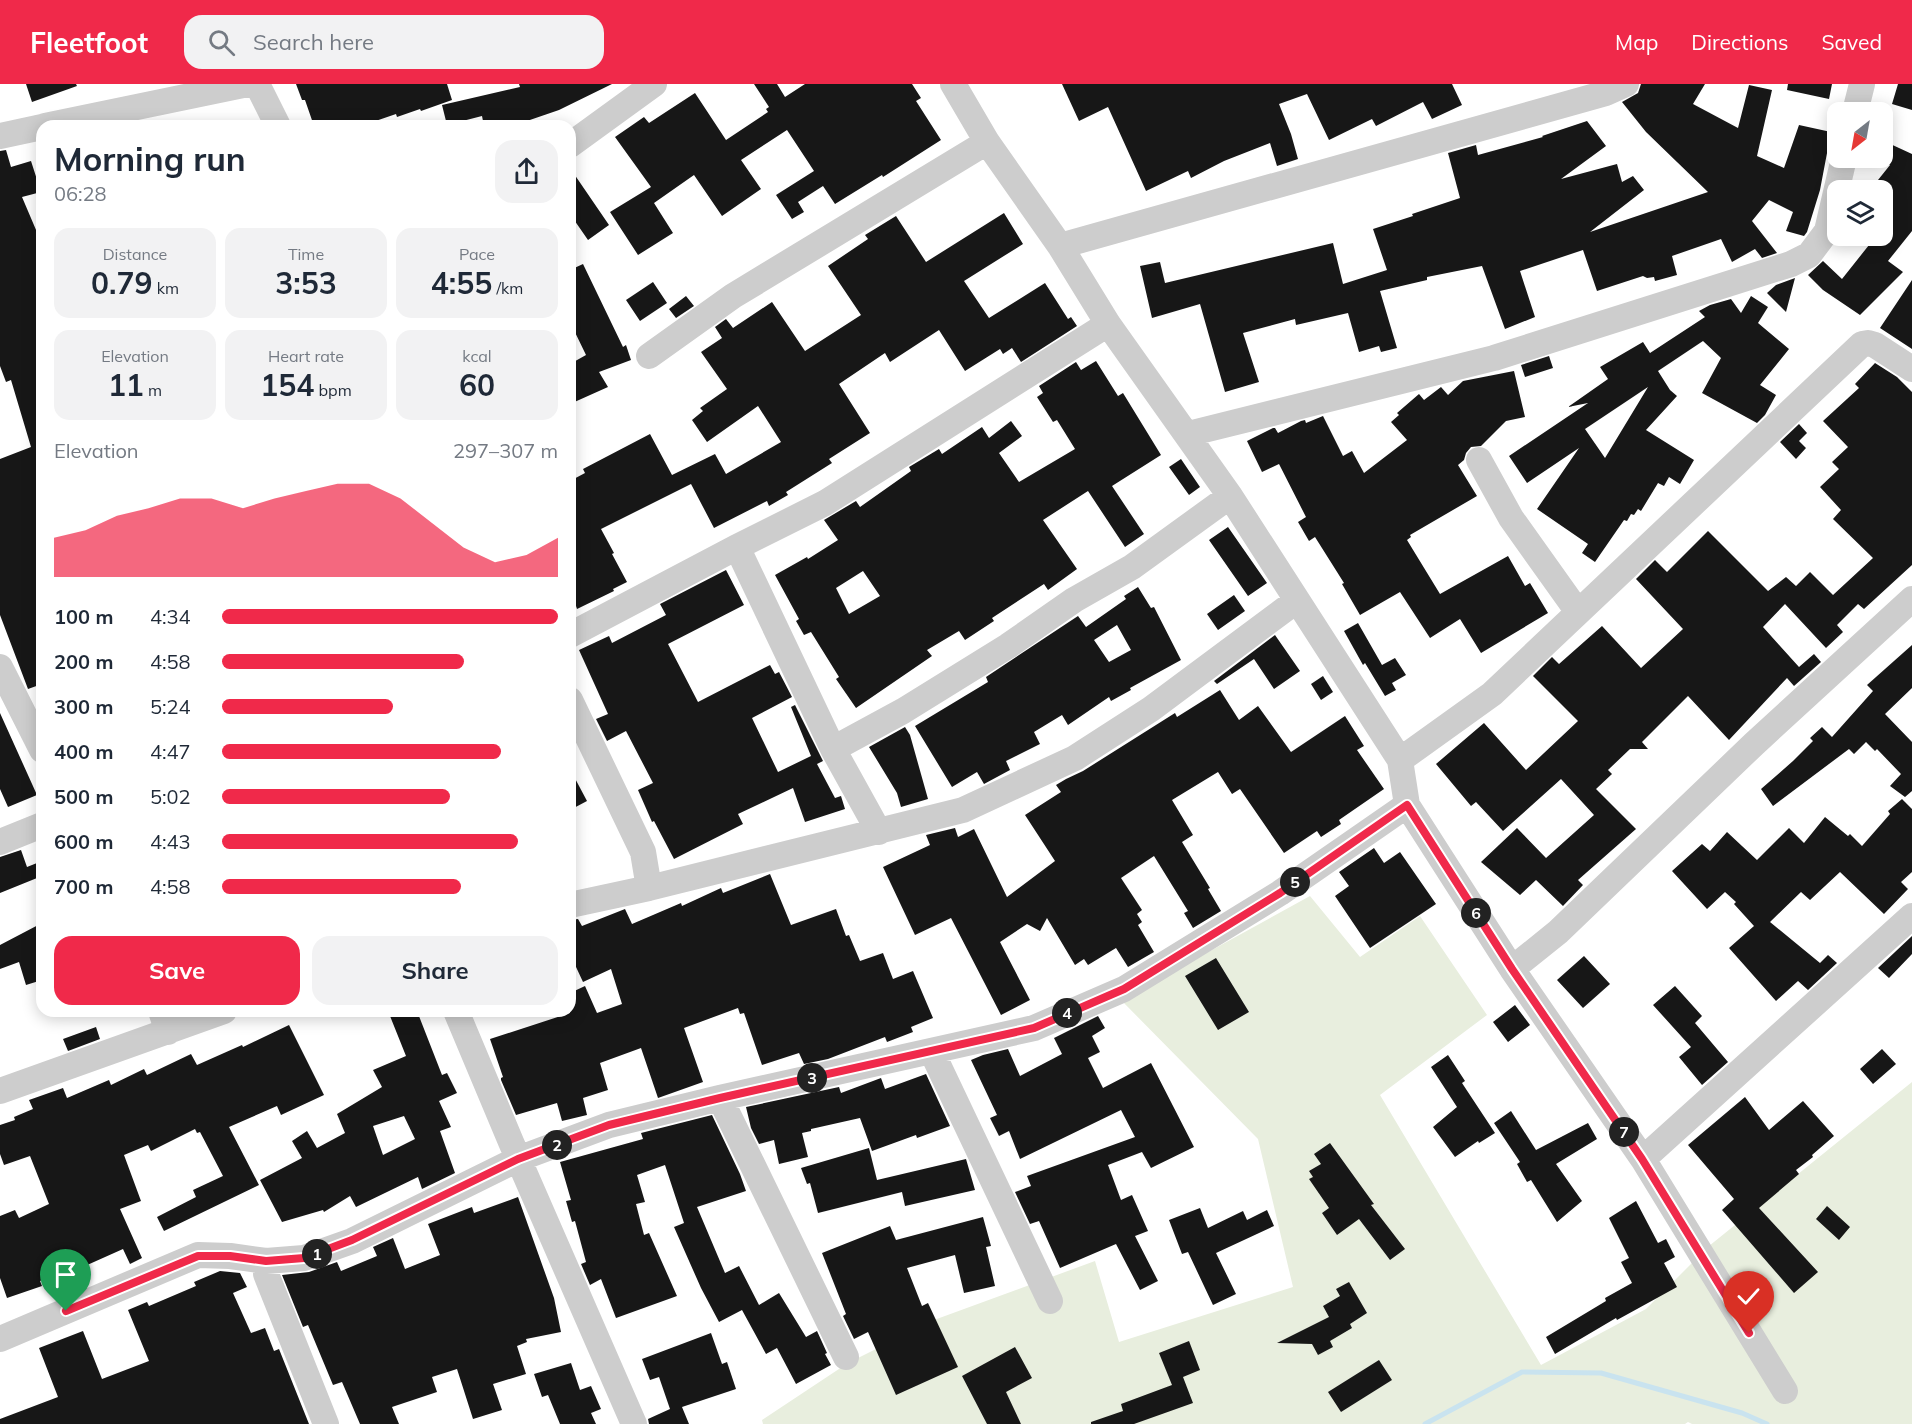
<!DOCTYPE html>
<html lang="en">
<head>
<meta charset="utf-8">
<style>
	body { margin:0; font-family:Mulish,sans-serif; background:#f2f2f3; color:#1f2937; height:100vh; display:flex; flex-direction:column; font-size:22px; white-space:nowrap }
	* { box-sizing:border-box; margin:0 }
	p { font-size:20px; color:#747a83 }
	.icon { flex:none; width:33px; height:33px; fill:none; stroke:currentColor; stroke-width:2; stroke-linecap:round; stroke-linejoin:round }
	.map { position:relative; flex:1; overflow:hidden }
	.details { position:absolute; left:36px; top:36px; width:540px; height:897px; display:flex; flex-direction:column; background:#fff; border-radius:18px; box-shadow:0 3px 15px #0003 }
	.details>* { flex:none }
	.needle { width:39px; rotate:211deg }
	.controls { position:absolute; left:1827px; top:18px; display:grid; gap:12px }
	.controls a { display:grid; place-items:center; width:66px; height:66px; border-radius:12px; background:#fff; box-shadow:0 3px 15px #0003; font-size:30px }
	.pin { position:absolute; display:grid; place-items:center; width:51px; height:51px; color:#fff; margin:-62px -26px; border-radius:50% 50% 50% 0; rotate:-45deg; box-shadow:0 0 6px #0007 }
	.pin .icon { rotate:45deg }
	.km { position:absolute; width:30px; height:30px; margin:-15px; border-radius:50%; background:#222; color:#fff; font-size:16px; line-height:30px; text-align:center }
	.round { display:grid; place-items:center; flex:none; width:63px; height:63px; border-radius:18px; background:#f2f2f3 }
	.overview { display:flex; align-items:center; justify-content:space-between; height:102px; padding:0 18px }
	h1 { font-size:33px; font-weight:700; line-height:45px }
	.metrics { display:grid; grid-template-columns:repeat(3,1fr); gap:9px; height:102px; padding:6px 18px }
	.metrics div { display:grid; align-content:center; border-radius:15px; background:#f2f2f3; text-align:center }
	.metrics b { font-size:30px; font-weight:700 }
	.metrics small { font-size:16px; font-weight:400 }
	.metrics p { font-size:16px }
	.chart { height:168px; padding:12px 18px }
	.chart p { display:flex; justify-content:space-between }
	.chart svg { width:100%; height:108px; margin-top:6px; fill:#f0294a; opacity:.7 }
	.action { display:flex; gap:12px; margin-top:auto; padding:12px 18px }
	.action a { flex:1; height:69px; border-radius:18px; background:#f0294a; color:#fff; font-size:24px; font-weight:700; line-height:69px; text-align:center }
	.action a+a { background:#f2f2f3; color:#1f2937 }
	ul { padding:0 18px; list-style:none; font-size:20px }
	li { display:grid; grid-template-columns:96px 72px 1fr; align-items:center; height:45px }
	li i { height:15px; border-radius:8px; background:#f0294a }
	header { display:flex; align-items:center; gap:36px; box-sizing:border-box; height:84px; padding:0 30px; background:#f0294a; color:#fff }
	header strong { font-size:28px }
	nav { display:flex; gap:33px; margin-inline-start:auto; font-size:21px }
	.search { width:420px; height:54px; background:#f2f2f3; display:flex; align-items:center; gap:15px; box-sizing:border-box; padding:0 21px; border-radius:18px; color:#747a83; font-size:22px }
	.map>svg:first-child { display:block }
	.green { fill:#e8eede }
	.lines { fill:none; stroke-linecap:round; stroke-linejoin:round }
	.stream { stroke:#c9e3ef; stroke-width:5 }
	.building { fill:#171717; fill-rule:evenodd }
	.minor { stroke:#cdcdcd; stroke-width:26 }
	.route-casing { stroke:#fff; stroke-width:12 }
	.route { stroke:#f0294a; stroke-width:8 }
</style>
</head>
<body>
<header>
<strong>Fleetfoot</strong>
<div class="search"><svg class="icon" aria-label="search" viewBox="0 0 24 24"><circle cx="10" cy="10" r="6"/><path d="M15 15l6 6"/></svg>Search here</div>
<nav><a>Map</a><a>Directions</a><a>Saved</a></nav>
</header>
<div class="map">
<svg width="1912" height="1340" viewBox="0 0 1912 1340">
	<rect width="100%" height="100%" fill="#fff"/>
	<path class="green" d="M1310,812L1360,873L1420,832L1487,931L1380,1011L1541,1281L1646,1225L1709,1162L1912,998V1340H1692L1688,1338L1685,1340H763L762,1336L848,1279L934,1236L1095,1177L1119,1258L1293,1203L1258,1055L1121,916Z"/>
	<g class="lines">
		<path class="stream" d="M1425,1340L1522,1288L1601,1289L1742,1329L1767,1340"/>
	</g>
	<path class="building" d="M26,0H76L77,2L32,18Z
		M296,0H447L452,16L421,27L420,25L397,33L396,30L361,42H314L305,16H302Z
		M519,0H612L559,26L524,38L525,42H484L482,32L447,41L442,21L520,3Z
		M754,0H777L785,13L805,0H912L921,14L916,17L941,56L883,93L882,91L835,120L823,102L798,118L804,128L792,135L776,111L814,87L787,46L741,76L761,105L722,132L694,91L654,119L673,149L638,171L610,128L651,103L615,53L644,33L649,39L695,9L726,56L768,28L766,25L769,23Z
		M1062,0H1452L1462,21L1432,35L1423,18L1376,42L1372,35L1329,56L1307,10L1279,20L1291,50L1298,75L1277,82L1270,59L1224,77L1191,94L1188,87L1146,107L1108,23L1079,37Z
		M1641,0H1705L1693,20L1738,44L1749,1L1772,6L1757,72L1784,84L1799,41L1831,48L1820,106L1807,148L1804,152L1786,147L1793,128L1769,116L1752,137L1777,169L1762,174L1755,165L1732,178L1721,155L1672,172L1677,191L1655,197L1654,193L1647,194L1643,192L1597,207L1583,166L1520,187L1535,233L1505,245L1482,182L1427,193V196L1380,207L1397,264L1381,268L1379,262L1359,268L1348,229L1296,241L1295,235L1243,249L1259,298L1225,308L1200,220L1152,234L1140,182L1160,178L1165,199L1333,159L1343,200L1387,186L1373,145L1413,132L1412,130L1460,114L1448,69L1476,61L1478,71L1543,53L1542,52L1587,37L1606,62L1561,95L1617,80L1622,98L1633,92L1644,106L1590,148L1708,108L1646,48L1622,18L1638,9Z
		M1788,0H1832L1829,15L1787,6Z
		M1898,0H1912V26L1892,20Z
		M1886,58L1912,70V147L1888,177L1903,188L1860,231L1823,206L1808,191L1823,177L1842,195L1869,161L1858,152H1882V106H1870L1890,81L1878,75L1882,74V65Z
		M6,66L11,83L31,77L41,108L22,113L42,160V600L28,605L0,531V375L31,363L11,296L6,298L0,282V67Z
		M570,84L609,141L588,156L570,130Z
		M1004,129L1023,160L964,197L989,234L1045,199L1068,235L1071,233L1077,242L1021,278L1012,264L1003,270L1000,265L965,287L939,246L890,278L885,269L839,300L870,349L829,375L832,379L786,408L788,411L769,422L767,417L714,444L691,400L601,445L614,469L612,470L627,498L613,505L614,507L577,525L576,522L570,526V397L585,389L583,385L650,350L672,391L715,370L726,390L781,358L758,322L707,358L692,336L703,327L700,324L727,305L701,268L722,254L715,243L726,235L733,244L772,218L805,267L861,231L828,182L868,155L865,151L896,132L926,178Z
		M583,180L623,263L626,261L631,276L599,288L608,303L570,320V280L586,271L570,238V186Z
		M1795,194L1786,228L1767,209L1776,201Z
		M1912,196V265L1880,244Z
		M653,198L667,219L640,237L626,216Z
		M686,212L694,222L676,234L669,225Z
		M1751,212L1768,223L1758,239L1789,265L1760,301L1776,311L1765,331L1757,339L1702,309L1721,274L1703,257L1658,287L1670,306L1677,312L1646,346L1694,376L1680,400L1669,393L1664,402L1658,399L1641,427L1638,425L1634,431L1631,430L1627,437L1624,436L1595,478L1582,469L1588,460L1537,425L1579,364L1527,399L1509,372L1588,319L1568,323L1608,295L1600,283L1643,258L1650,269L1705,233L1699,227L1710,221L1731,215L1741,229ZM1648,303L1605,374L1585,345Z
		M1549,272L1553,284L1525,293L1521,281Z
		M1096,277L1118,312L1123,309L1161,371L1112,402L1144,450L1125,463L1088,407L1043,436L1077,485L1048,506L1044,500L992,534L994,537L965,556L959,547L927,566L932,572L856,624L836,595L839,593L811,548L804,551L796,537L799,535L775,491L807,473L808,475L838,456L824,436L856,417L860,423L911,387L909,383L939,365L942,370L982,343L989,354L1011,337L1022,352L999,369L1019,398L1075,365L1057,336L1053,338L1037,313L1043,309L1039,302L1076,278L1081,286ZM863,487L880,512L849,530L836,504Z
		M1875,279L1897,293L1912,308V481L1864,525L1858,520L1837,541L1843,548L1826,564L1785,520L1763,543L1799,583L1814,570L1821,578L1794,602L1787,594L1729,656L1688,612L1642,658L1648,665H1630L1608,686L1612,690L1596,705L1636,745L1578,796L1583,801L1563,822L1536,796L1520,811L1481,778L1517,744L1546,774L1594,731L1561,695L1503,747L1476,718L1471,722L1436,680L1484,639L1526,686L1578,637L1533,592L1552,573L1559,580L1602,542L1641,584L1683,545L1636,495L1655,476L1667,488L1708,447L1768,507L1786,493L1796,502L1810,488L1833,511L1873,474L1833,435L1841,426L1820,403L1839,385L1832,378L1848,363L1823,337L1859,304L1855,300Z
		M1514,287L1525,333L1506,337L1481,362L1471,363L1466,369L1464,376L1458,381L1477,412L1410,451L1411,453L1407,456L1440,510L1508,472L1525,502L1530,499L1548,529L1481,569L1460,535L1430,554L1400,508L1360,531L1342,500L1344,499L1315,453L1309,457L1298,438L1306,433L1279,380L1262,388L1247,357L1273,344H1275L1278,349L1301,337L1305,336L1306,339L1323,332L1343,372L1352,367L1364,389L1407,356L1391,338L1399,331L1397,329L1419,310L1424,316L1441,303L1448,311L1463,297Z
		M1799,340L1807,349L1799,357L1806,364L1796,375L1780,358Z
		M1181,375L1200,403L1189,411L1169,383Z
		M1228,443L1267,499L1248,512L1209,456Z
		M726,486L744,521L668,560L698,618L770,581L775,590L779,588L792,613L752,634L778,688L811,672L791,623L795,621L823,677L817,680L835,714L841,712L845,725L805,738L793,704L738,730L743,740L674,775L654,737L652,738L638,706L653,699L626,647L607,657L596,635L608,630L579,566L609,552L612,559L666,531L660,520Z
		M1138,503L1151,524L1154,523L1181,576L1130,604L1131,606L1111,617L1109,613L1068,641L1062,631L1034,648L1040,660L1006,677L1010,686L984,700L977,688L952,703L915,642L988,598L986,593L1078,532L1086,543L1126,515L1124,512ZM1117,541L1131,566L1109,578L1094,556Z
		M1234,511L1245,527L1218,546L1207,530Z
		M1358,539L1382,581L1395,574L1406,591L1392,599L1396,606L1385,612L1365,579L1363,581L1344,547Z
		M1275,551L1300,587L1274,605L1254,575L1217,600L1214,597Z
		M1912,561V604L1885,630L1912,658V707L1905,713L1890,702L1901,690L1877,665L1875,667L1866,658L1854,670L1849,665L1773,722L1761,705L1793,677L1813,657L1810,654L1822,643L1832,653L1873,607L1867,601Z
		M1323,592L1333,608L1321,616L1311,600Z
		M1220,606L1239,636L1258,622L1291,668L1345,632L1364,662L1357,666L1384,705L1339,736L1341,740L1321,753L1317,747L1284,769L1240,705L1232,710L1218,688L1172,716L1193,751L1182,758L1210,804L1208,805L1221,827L1193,844L1184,829L1188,827L1154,772L1121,794L1142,826L1137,830L1142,838L1138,841L1154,868L1128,883L1116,864L1088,881L1084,875L1075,881L1047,834L1040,847L1027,840L1000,858L1030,916L1001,931L951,834L915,851L883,783L930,761L926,751L955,744L958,753L974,745L1007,813L1055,777L1025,731L1061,708L1056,701L1066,695L1083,687L1175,629L1177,633Z
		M0,629L37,711L8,723L0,705Z
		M905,643L910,651L928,715L901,723L897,709L869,663Z
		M570,685L587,717L570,726Z
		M1902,715L1912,725V788L1901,798L1908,805L1884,830L1840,788L1810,816L1801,808L1770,838L1820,879L1828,871L1837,879L1808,906L1798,897L1776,917L1729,864L1754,842L1734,820L1736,818L1725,808L1707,825L1672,787L1702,760L1710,767L1727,748L1757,776L1789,744L1804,759L1825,733L1848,752L1850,750L1862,762L1890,730L1888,727Z
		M1374,764L1384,779L1400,768L1436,820L1370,864L1335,812L1349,802L1339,788Z
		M21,766L27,783L42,777V792L0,809V773Z
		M770,790L791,841L836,825L846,852L849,851L860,877L883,869L893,895L913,887L933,934L911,943L913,948L887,958L885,953L828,975L804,980L799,969L762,981L744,929L740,930L738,924L684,944L703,998L658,1014L641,964L600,979L608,1006L583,1014L587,1031L562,1037L557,1019L516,1031L501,996V994L503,993L490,955L570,929V909L585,902L597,929L622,920L611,885L583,898L570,870V836L578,835L582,842L625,825L632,840L681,819L682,822L721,804L723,809Z
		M42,839V896L26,901L19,878L0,885V861Z
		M1912,852V870L1889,894L1878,884Z
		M1584,872L1610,900L1583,924L1557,896Z
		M1216,874L1249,928L1218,946L1185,892Z
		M1675,902L1702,932L1695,939L1728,978L1702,1001L1679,973L1691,963L1653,921Z
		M1515,921L1530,941L1508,958L1493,938Z
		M388,927H417L442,991L447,989L457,1009L439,1017L451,1043L440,1047L455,1089L422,1105L418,1093L356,1123L350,1112L324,1128L323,1126L282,1138L260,1096L302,1074L292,1057L307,1047L317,1064L345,1049L337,1030L382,1003L373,986L406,972ZM404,1032L415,1055L383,1071L373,1042Z
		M1098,932L1105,944L1092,952L1100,968L1088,974L1103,1004L1151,979L1194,1063L1151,1084L1142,1068L1108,1081L1121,1116L1132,1111L1148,1147L1135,1152L1158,1197L1140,1206L1116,1160L1060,1184L1039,1137L1030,1140L1015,1108L1031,1102L1027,1092L1135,1053L1121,1026L1020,1075L1009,1047L999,1052L990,1034L997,1031L971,976L983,971L1008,965L1020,992L1062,970L1054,954Z
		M289,941L324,1011L281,1031L277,1022L229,1043L259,1101L164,1147L157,1133L196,1113L193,1106L223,1092L200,1048L197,1049L195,1045L151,1067L148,1061L124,1071L141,1117L120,1125L142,1174L130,1180L123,1165L76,1186L74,1181L40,1197L42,1202L7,1214L0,1194V1132L15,1126L19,1134L49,1120L30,1072L4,1081L0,1070V1041L15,1036L14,1033L33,1025L29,1016L63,1004L67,1014L109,996L111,1001L144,985L147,991L191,970L197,981L242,961L243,963Z
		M96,943L100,955L68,967L63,955Z
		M1882,965L1896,980L1873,1000L1860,985Z
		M1448,971L1465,997L1462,999L1495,1049L1479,1059L1478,1057L1455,1073L1433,1043L1457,1023L1431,983Z
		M926,990L950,1042L917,1054L916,1051L872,1067L860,1034L811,1045V1047L802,1049L808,1073L779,1080L774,1056L759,1060L751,1044L746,1023L839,1003L841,1009L881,994L885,1005Z
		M1745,1013L1769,1046L1803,1017L1834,1052L1812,1071L1813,1073L1796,1086L1799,1090L1759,1124L1818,1188L1794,1209L1722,1126L1734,1115L1688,1061Z
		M1511,1027L1536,1066L1588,1039L1597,1055L1556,1080L1582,1117L1557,1138L1531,1096L1527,1098L1517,1080L1520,1078L1494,1039Z
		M712,1031L740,1090L746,1107L697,1123L725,1189L739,1182L759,1221L779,1209L806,1253L817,1247L827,1269L825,1270L831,1281L796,1300L777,1264L766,1270L742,1226L719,1238L701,1204L674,1143L684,1139L665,1081L637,1091L645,1118L636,1120L644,1151L649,1149L677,1212L616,1234L601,1195L590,1201L581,1180L586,1178L575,1137L572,1138L566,1117L571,1116L560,1078L643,1055L641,1049Z
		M1330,1059L1374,1120L1371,1121L1405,1165L1390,1176L1359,1135L1337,1151L1322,1129L1329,1124L1309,1095L1313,1093L1309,1087L1321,1080L1314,1070Z
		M869,1064L877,1096L966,1075L975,1106L905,1122L902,1108L818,1129L810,1099L807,1100L801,1084Z
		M518,1113L554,1214L561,1248L526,1255L527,1258L517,1262L526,1290L493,1300L502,1326L473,1335L457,1285L432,1293L437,1308L392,1323L399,1340H360L342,1298L333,1301L308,1241L303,1243L282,1191L309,1188L337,1178L341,1187L377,1172L373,1163L393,1154L405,1185L440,1171L428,1140L472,1123L474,1129Z
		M1636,1117L1658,1159L1666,1155L1675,1173L1664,1179L1677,1203L1617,1236L1616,1234L1555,1270L1546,1253L1606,1217L1605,1214L1632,1199L1621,1178L1629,1174L1609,1134Z
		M1827,1122L1850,1143L1839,1156L1816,1135Z
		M1200,1124L1208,1144L1243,1127L1247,1136L1267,1126L1274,1142L1216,1169L1236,1210L1213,1221L1188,1168L1182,1170L1169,1136Z
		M983,1133L991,1162L986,1163L995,1202L964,1209L955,1171L907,1184L922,1222L928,1219L958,1283L896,1311L868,1248L854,1255L843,1232L846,1230L822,1169L890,1142L896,1156Z
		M220,1187L240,1189L247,1203L233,1209L251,1249L265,1244L274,1267L279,1265L309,1340H0V1335L58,1313L39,1264L83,1247L102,1295L149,1277L128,1226L147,1218L149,1222L196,1202L194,1198Z
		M1349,1198L1367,1229L1350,1240L1352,1244L1330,1257L1333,1263L1318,1271L1312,1260L1277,1259L1329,1233L1323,1222L1340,1212L1336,1205Z
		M711,1249L722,1280L727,1278L736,1305L682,1323L689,1340H649L648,1335L670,1325L659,1293L650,1296L642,1275Z
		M1189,1257L1200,1286L1183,1293L1193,1319L1134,1340H1091V1338L1123,1327L1121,1320L1172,1301L1159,1269Z
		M1015,1263L1032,1294L1006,1308L1021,1340H987L962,1292Z
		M1379,1276L1392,1296L1341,1328L1328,1308Z
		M571,1279L580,1306L591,1302L601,1325L591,1329L596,1340H560L548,1311L542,1313L534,1290Z"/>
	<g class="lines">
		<path class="minor" d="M257,0L278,42
			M953,0L987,58L1060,162L1108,240L1230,412L1400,676L1407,721L1512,885L1643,1075L1785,1307
			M1855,28L1862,0
			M45,42L248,0
			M0,52L42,43
			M570,61L654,0
			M1060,162L1606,9L1626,0
			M649,272L733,212L987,58
			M1188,350L1494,274L1791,180L1809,171L1827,147L1844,74
			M1479,376L1511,434L1578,528
			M737,463L833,665L879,748
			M570,551L737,463L825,419L1108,240
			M0,583L42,666
			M570,616L643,768L649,804
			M833,665L903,627L1008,562L1074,516L1132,483L1230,412
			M1400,676L1492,610L1862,260L1868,259L1875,261L1912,285
			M0,758L42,741
			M570,821L649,804L963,726L1075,674L1151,625L1296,517
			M1512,885L1558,848L1754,660L1912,515
			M161,927L168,948
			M456,927L511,1058L634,1340
			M932,968L1050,1217
			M0,1007L224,927
			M720,1014L846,1273
			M1643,1075L1912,832
			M266,1177V1190L326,1340
			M0,1255L198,1171L230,1172L266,1177L304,1174L352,1157L518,1075L609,1041L720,1014L1034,944L1124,905L1280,809L1407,721"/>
	</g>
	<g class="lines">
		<defs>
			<path id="route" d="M66,1227L198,1172H230L266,1177L304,1174L352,1156L518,1075L609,1041L720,1014L1034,944L1124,905L1280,809L1407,721L1512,885L1642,1075L1749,1249"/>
		</defs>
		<use href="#route" class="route-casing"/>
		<use href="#route" class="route"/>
	</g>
</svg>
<div class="controls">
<a><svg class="needle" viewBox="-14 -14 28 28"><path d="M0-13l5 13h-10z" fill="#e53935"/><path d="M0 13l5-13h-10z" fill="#747a83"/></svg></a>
<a><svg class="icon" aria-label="layers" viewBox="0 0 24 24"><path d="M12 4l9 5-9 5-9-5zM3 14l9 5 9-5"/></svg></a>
</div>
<div class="pin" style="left:66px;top:1227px;background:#1e9e55"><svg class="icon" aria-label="arrive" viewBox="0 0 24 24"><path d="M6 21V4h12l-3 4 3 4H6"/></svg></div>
<div class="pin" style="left:1749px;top:1249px;background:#d93025"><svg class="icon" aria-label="check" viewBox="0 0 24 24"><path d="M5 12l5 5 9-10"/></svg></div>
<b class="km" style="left:317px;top:1170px">1</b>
<b class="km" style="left:557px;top:1061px">2</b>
<b class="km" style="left:812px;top:994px">3</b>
<b class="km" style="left:1067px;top:929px">4</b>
<b class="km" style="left:1295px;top:798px">5</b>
<b class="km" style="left:1476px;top:829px">6</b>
<b class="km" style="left:1624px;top:1048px">7</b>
<section class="details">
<div class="overview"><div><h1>Morning run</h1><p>06:28</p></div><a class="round"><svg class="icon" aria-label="share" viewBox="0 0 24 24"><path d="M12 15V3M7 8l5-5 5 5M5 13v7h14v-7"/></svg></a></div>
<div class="metrics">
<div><p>Distance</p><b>0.79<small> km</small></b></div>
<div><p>Time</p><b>3:53</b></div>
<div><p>Pace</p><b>4:55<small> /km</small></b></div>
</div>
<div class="metrics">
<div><p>Elevation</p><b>11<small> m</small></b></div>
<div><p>Heart rate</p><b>154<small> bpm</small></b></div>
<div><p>kcal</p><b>60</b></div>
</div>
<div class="chart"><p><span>Elevation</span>297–307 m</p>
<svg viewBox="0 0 160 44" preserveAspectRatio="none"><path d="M0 44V28L10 25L20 19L30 16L40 12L50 12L60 16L70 12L80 9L90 6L100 6L110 12L120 22L130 32L140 38L150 35L160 28V44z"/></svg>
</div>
<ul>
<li><b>100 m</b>4:34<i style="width:100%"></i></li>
<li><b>200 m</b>4:58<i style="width:72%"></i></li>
<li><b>300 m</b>5:24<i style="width:51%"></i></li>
<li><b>400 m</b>4:47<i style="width:83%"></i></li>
<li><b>500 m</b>5:02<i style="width:68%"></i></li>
<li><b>600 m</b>4:43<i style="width:88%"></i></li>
<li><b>700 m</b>4:58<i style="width:71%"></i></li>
</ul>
<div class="action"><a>Save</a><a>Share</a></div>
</section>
</div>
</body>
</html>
